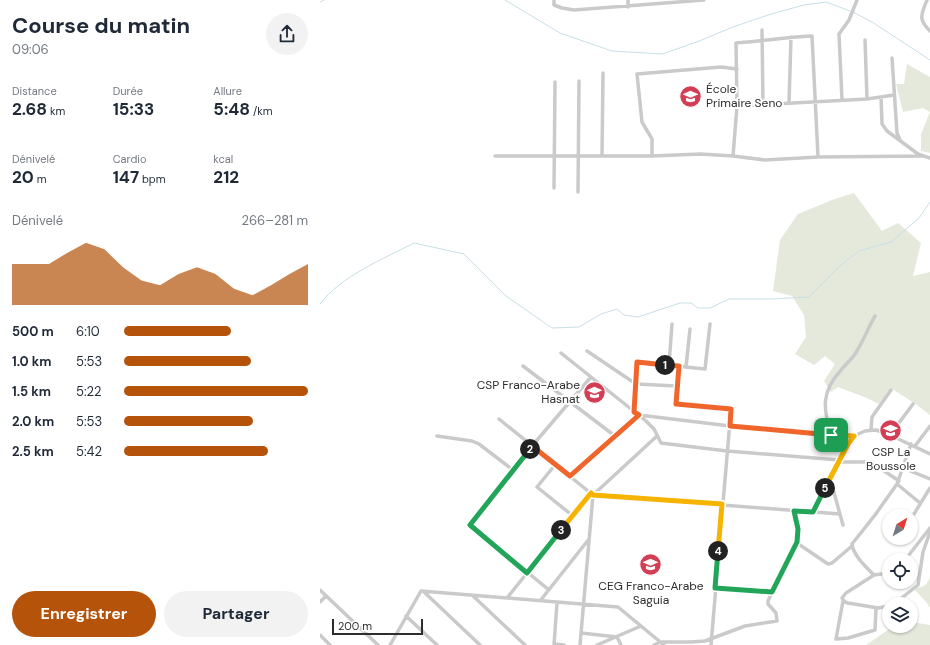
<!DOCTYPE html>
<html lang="fr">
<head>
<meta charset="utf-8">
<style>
	body { margin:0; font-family:"DM Sans",sans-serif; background:#f2f2f3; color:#1f2937; height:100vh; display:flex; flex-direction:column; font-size:15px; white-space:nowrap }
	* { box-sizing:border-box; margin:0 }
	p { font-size:13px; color:#747a83 }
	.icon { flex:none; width:22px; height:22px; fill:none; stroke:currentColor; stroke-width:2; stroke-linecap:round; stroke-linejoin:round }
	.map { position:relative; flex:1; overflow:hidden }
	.side { display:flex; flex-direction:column; background:#fff; width:320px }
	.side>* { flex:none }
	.needle { width:26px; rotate:38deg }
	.buttons { position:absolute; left:562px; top:509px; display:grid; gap:8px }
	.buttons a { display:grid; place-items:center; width:36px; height:36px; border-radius:50%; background:#fff; box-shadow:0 1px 3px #0004; font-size:20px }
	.scale { position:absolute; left:12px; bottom:10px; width:91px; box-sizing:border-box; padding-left:4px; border:2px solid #2d2d2d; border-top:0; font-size:11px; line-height:14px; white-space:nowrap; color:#2d2d2d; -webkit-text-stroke:3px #fff; paint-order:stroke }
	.pin { position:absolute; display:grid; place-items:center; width:34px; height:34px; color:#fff; margin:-17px; border-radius:8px; box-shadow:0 2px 6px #0006 }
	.km { position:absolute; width:20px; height:20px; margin:-10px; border-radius:50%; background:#222; color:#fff; font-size:11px; line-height:20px; text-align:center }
	.round { display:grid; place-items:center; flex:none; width:42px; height:42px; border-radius:21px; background:#f2f2f3 }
	.head { display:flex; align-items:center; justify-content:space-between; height:68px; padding:0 12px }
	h1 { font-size:22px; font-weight:700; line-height:30px }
	.metrics { display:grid; grid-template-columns:repeat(3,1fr); gap:6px; height:68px; padding:4px 12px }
	.metrics div { display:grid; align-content:center }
	.metrics b { font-size:17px; font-weight:700 }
	.metrics small { font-size:11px; font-weight:400 }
	.metrics p { font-size:11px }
	.chart { height:112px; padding:8px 12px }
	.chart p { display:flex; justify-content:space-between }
	.chart svg { width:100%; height:72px; margin-top:4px; fill:#b45309; opacity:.7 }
	.primary-button { display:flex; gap:8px; margin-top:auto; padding:8px 12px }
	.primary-button a { flex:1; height:46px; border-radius:24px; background:#b45309; color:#fff; font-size:16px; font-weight:700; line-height:46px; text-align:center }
	.primary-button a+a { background:#f2f2f3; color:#1f2937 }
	ul { padding:0 12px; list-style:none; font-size:13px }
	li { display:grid; grid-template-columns:64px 48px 1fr; align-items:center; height:30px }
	li i { height:10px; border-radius:5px; background:#b45309 }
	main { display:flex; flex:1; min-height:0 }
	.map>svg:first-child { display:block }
	.green { fill:#e4e9db }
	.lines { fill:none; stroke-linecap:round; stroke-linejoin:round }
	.stream { stroke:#c9dee7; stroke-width:1 }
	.street { stroke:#cacaca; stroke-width:3.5 }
	.split-1-casing { stroke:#fff; stroke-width:8 }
	.split-2-casing { stroke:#fff; stroke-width:8 }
	.split-3-casing { stroke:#fff; stroke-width:8 }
	.split-4-casing { stroke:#fff; stroke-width:8 }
	.split-5-casing { stroke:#fff; stroke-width:8 }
	.split-6-casing { stroke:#fff; stroke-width:8 }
	.split-1 { stroke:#f0652b; stroke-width:5 }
	.split-2 { stroke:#f0652b; stroke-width:5 }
	.split-3 { stroke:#22a559; stroke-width:5 }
	.split-4 { stroke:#f5b400; stroke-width:5 }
	.split-5 { stroke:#22a559; stroke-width:5 }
	.split-6 { stroke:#f5b400; stroke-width:5 }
	.labels { text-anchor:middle; stroke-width:4; stroke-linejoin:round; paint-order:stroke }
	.poi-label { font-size:12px; fill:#2d2d2d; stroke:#fff }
</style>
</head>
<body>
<main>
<section class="side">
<div class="head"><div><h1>Course du matin</h1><p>09:06</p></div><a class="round"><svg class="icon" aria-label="share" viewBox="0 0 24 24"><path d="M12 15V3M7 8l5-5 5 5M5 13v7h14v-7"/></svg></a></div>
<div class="metrics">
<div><p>Distance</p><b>2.68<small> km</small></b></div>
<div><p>Durée</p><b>15:33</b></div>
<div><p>Allure</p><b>5:48<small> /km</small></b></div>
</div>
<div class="metrics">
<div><p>Dénivelé</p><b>20<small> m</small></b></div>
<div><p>Cardio</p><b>147<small> bpm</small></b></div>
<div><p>kcal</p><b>212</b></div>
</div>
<div class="chart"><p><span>Dénivelé</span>266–281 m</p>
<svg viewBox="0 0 160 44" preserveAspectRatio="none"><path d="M0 44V19L10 19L20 19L30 12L40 6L50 10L60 21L70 29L80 32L90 25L100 21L110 25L120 34L130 38L140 32L150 25L160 19V44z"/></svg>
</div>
<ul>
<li><b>500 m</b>6:10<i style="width:58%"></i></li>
<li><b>1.0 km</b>5:53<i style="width:69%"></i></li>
<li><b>1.5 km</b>5:22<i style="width:100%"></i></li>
<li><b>2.0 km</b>5:53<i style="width:70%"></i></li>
<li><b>2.5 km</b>5:42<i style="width:78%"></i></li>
</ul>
<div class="primary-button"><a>Enregistrer</a><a>Partager</a></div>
</section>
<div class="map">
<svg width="610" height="645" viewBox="0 0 610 645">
	<rect width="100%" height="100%" fill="#fff"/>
	<path class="green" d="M587,64L610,77V153L601,151V134L610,112L603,108L583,112L576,84H584Z
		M534,193L562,231L578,223L601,243L593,276L610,272V415L597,405L571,388L559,404L547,398L518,387L511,392L504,381L515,364L505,356L494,365L475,354L486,337L484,315L472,296L453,291L460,240L478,214L512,200Z
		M610,577V608L607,603L595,590L596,588C604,587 607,585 610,577Z
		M591,622L610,625V645H546L568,630L571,626H591Z"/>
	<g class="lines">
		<path class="stream" d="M185,0L240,33L292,51L342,54L377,42L413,27L451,14L484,5L506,2L530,11
			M0,2L4,0
			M533,12L552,22L610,60
			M0,304C21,276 63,259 94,243L144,254L186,296L232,328L259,327L281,314L297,309L304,315L318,317L360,303H371L378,308H390L409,299H451L489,297L523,263L539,251L571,242L599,218L610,202"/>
		<path class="street" d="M234,0V5L242,8L254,10L384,0
			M607,0C601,15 598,19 610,31
			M308,7V0
			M442,30L443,104
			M545,40L547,99
			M572,58L577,133L580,140
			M561,97L562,124L567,131L598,154L610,158
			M522,100L519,34L529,20L537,0
			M469,103L471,37
			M417,106L547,99L574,95
			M175,156H332L380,154L413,156L445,160L498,157L601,156
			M282,156L283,73
			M332,156V139L322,122L317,74L401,67L417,69
			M413,156L417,106L416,43C442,41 466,37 492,36L498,157
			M234,188L235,82
			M258,192L259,81
			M267,351L316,384L357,386
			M241,353L326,421L334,429L341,443L407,451L519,460
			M349,365L352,324
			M203,366L295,436
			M359,366L356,404L411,409L391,645
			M366,367L370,329
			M314,412L317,362L385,369L390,324
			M179,419L273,495L520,514
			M551,430L552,417L571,390
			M511,435C503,408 501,392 521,370C526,364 531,360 535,354C543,342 548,328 555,316
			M570,435L593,404
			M117,436L152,441L159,444L193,470
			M595,446L610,426
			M518,462H551L579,481
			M235,465L217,487L253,516
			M583,468L610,479
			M249,476L319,415L410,426L534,436
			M577,484L600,503
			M506,486L513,489L523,525
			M474,511L478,529L477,543L508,564L512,563L532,546
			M493,512L519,460L528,444L534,436L545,431L556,430L570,435L610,454
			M594,514L610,488
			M585,560L610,528
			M554,575L569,573
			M395,588L452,592
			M0,590L58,645
			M229,590L150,525L212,446L271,377
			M103,591L160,645
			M152,595L205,645
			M187,598L271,493
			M220,601L269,539
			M523,601L516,639L528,638L555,630L556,608
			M0,602L6,596
			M574,604L598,585L603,552L610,532
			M569,606L558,608L528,603L525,602L522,598L526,593L554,575C546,567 533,555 532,544L555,515L577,484L591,444
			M86,616L117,645
			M261,633L297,637L301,645
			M0,635L10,645
			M234,644L244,645
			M70,645L101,591L298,607L344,645
			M234,645L237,603
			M260,645L273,495L337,436
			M277,645L321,626
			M334,645L340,642H371L385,641L425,626L457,621L456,613L448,604V601L467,560L477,543"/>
	</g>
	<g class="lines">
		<defs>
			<path id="split-1" d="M345,365L359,366L356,404L411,409L410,426L511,435"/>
			<path id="split-2" d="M210,449L212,446L250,476L319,415L314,412L317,362L345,365"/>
			<path id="split-3" d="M210,449L150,525L207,573L241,530"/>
			<path id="split-4" d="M241,530L271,493L273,495L402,504L398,551"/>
			<path id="split-5" d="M398,551L395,588L452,592L477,542L478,529L474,511L493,512L505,488"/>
			<path id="split-6" d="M505,488L528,444L534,436L511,435"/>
		</defs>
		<use href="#split-1" class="split-1-casing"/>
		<use href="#split-2" class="split-2-casing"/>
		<use href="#split-3" class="split-3-casing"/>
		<use href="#split-4" class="split-4-casing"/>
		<use href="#split-5" class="split-5-casing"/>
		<use href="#split-6" class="split-6-casing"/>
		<use href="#split-1" class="split-1"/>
		<use href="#split-2" class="split-2"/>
		<use href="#split-3" class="split-3"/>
		<use href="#split-4" class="split-4"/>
		<use href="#split-5" class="split-5"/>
		<use href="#split-6" class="split-6"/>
	</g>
	<defs>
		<symbol id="school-disc" viewBox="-11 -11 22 22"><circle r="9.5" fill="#d43e54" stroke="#fff"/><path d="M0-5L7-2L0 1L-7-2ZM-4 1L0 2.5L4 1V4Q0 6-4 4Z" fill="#fff"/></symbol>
	</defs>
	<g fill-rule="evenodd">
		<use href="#school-disc" x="358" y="84" width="25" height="25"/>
		<use href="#school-disc" x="262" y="380" width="25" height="25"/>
		<use href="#school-disc" x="558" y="418" width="25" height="25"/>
		<use href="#school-disc" x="318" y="552" width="25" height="25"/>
	</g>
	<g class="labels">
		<g class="poi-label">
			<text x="386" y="93" text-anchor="start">École<tspan x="386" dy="14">Primaire Seno</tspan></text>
			<text x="260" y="389" text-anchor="end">CSP Franco-Arabe<tspan x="260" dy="14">Hasnat</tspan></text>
			<text x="571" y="456">CSP La<tspan x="571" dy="14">Boussole</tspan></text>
			<text x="331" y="590">CEG Franco-Arabe<tspan x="331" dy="14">Saguia</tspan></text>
		</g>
	</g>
</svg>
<div class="buttons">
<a><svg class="needle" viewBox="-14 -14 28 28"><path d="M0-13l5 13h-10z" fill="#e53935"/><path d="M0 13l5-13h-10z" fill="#747a83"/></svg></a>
<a><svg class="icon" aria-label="locate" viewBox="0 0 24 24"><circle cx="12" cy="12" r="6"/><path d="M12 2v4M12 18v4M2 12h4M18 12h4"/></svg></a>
<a><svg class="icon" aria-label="layers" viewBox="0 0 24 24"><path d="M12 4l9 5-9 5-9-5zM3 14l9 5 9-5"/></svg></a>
</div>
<div class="scale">200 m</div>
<div class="pin" style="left:511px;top:435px;background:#1e9e55"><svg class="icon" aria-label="arrive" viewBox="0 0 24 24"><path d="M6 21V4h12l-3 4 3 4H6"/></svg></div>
<b class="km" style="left:345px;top:365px">1</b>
<b class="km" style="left:210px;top:449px">2</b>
<b class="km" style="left:241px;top:530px">3</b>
<b class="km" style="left:398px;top:551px">4</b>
<b class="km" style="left:505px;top:488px">5</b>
</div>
</main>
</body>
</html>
